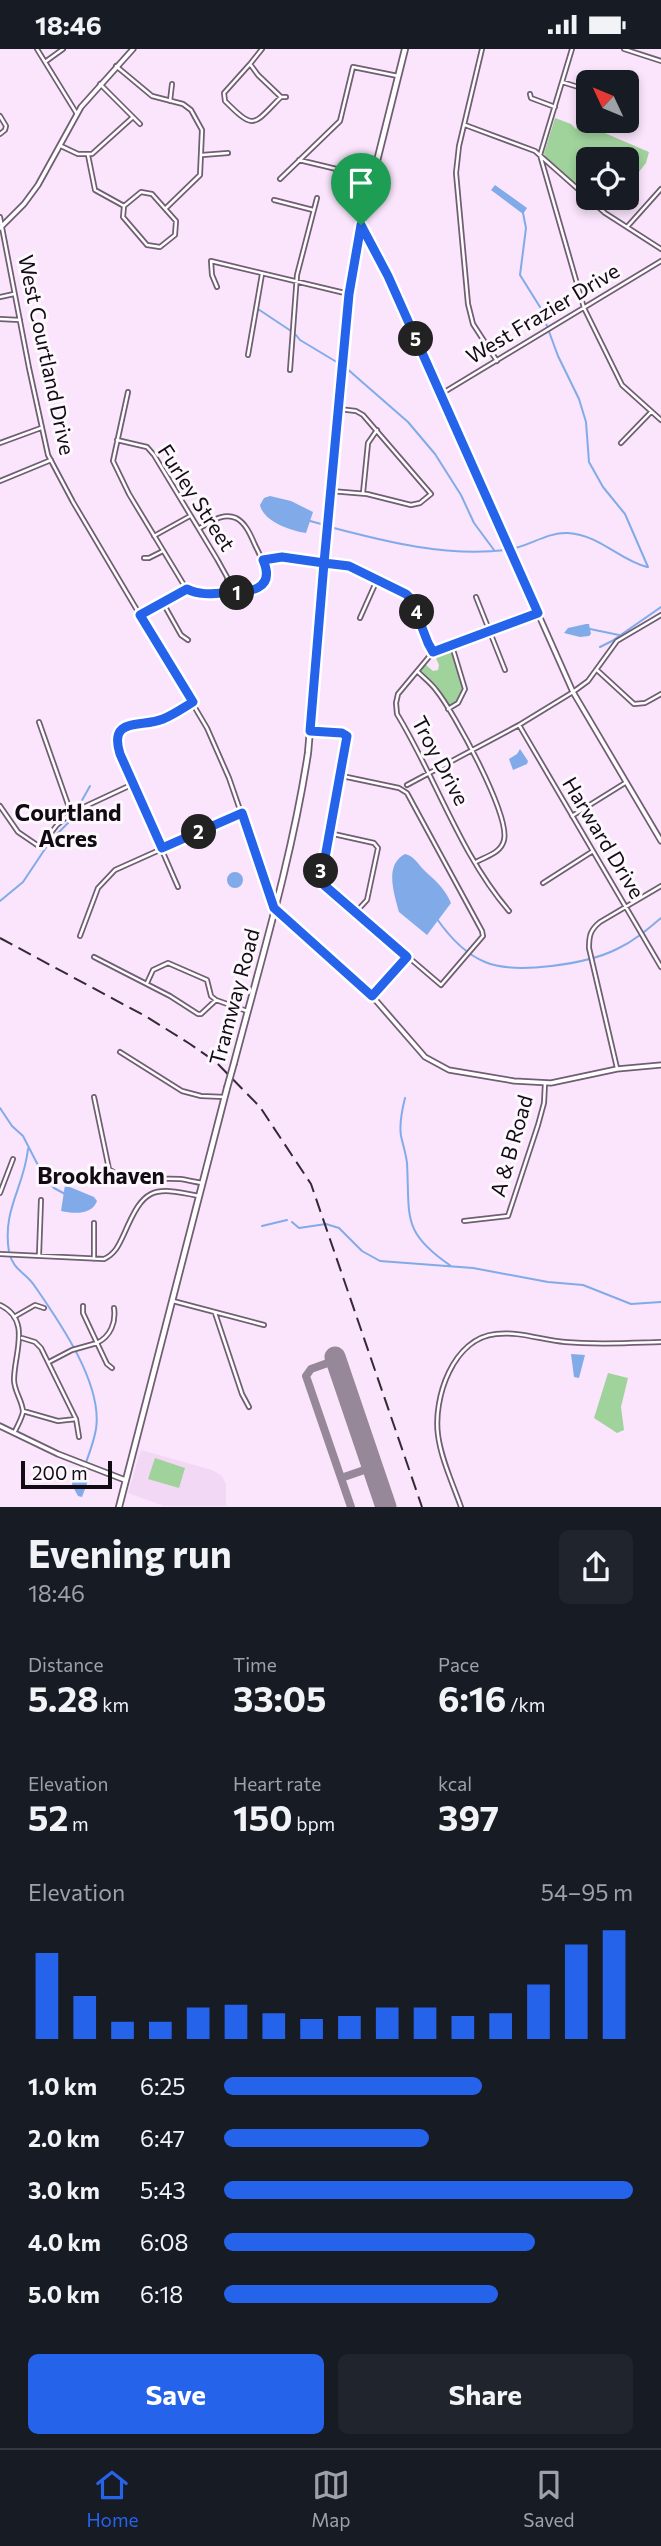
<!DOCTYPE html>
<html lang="en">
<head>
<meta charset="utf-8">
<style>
	body { margin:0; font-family:Commissioner,sans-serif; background:#20242c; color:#f1f3f6; height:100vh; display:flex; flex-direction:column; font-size:26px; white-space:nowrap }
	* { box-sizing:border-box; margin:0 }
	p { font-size:23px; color:#9ea1a6 }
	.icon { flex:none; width:38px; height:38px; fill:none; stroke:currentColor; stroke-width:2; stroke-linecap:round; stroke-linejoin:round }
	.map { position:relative; height:1458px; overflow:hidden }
	.side { display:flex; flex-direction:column; background:#171b24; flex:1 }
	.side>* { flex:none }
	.needle { width:46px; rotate:314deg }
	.fabs { position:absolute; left:576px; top:21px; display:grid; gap:14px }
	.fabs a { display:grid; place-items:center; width:63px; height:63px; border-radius:10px; background:#171b24; box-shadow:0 4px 10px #0003; font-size:35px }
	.scale { position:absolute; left:21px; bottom:18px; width:91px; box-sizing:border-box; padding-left:7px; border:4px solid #120b13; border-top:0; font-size:19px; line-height:24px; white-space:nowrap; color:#120b13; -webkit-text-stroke:5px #fdf8fd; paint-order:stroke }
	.pin { position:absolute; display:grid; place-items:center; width:60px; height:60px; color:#fff; margin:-72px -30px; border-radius:50% 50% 50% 0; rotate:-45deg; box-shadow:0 0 7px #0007 }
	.pin .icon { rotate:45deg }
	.km { position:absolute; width:35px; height:35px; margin:-18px; border-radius:50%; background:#222; color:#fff; font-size:19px; line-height:35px; text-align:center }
	.round { display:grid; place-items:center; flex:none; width:74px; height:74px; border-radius:10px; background:#20242c }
	.headline { display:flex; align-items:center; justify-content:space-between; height:119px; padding:0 28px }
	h1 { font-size:38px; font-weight:700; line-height:52px }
	.figures { display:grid; grid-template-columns:repeat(3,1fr); gap:10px; height:119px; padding:7px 28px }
	.figures div { display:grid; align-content:center }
	.figures b { font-size:35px; font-weight:700 }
	.figures small { font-size:19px; font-weight:400 }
	.figures p { font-size:19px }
	.chart { height:196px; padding:14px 28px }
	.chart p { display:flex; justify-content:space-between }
	.chart svg { width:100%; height:126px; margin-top:7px; stroke:#2563eb; stroke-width:6 }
	.primary-button { display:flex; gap:14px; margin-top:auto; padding:14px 28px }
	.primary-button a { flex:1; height:80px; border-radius:10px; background:#2563eb; color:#fff; font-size:28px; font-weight:700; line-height:80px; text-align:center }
	.primary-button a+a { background:#20242c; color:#f1f3f6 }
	ul { padding:0 28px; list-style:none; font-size:23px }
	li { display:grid; grid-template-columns:112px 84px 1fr; align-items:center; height:52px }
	li i { height:18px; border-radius:9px; background:#2563eb }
	.status { display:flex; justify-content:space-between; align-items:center; height:49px; padding:0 35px; background:#171b24; direction:ltr }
	.status svg { height:19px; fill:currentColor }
	.menu { display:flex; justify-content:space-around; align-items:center; height:98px; border-top:2px solid #363941; background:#171b24; font-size:19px; color:#9ea1a6 }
	.menu a { display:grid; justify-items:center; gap:4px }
	.menu .selected { color:#2563eb }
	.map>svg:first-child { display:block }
	.built { fill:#f2d8f5 }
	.green { fill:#a0d29c }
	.water { fill:#81abe8 }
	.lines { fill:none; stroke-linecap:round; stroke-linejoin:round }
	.stream { stroke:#81abe8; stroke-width:2 }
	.taxiway { stroke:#968898; stroke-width:8 }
	.runway { stroke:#968898; stroke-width:21 }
	.minor-casing { stroke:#705e72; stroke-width:6 }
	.tertiary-casing { stroke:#705e72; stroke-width:7 }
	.secondary-casing { stroke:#705e72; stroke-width:8 }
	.minor { stroke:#fff; stroke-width:2.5 }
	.tertiary { stroke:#fff; stroke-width:3.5 }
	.secondary { stroke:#fff; stroke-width:4.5 }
	.rail { stroke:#332a34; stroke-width:2; stroke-dasharray:14 7; stroke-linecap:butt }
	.secondary-bridge-casing { stroke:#705e72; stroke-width:8; stroke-linecap:butt }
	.secondary-bridge { stroke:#fff; stroke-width:4.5 }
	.route-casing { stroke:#fff; stroke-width:14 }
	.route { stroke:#2563eb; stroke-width:9 }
	.labels { text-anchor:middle; stroke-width:6; stroke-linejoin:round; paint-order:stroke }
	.street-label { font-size:21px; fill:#120b13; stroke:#fdf8fd }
	.neighbourhood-label { font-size:23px; font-weight:bold; fill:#120b13; stroke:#fdf8fd }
</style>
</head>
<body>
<div class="status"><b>18:46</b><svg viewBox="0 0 49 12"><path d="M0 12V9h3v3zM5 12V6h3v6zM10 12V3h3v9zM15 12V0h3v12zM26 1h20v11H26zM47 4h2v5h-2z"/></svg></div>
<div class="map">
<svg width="661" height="1458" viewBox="0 0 661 1458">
	<rect width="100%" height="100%" fill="#fae5fc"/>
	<path class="built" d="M141,1401L212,1421L222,1427L226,1435V1457H164L128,1444Z"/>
	<path class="green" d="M555,69L571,75L576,80L579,73L649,103L646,114L627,138L626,110H588V148L545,108L544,104Z
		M589,149H617L606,162Z
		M451,599L463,640L457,653L448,657L435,637L419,622L425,615L433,622L438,621L439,616L436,609L432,608Z
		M608,1324L628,1329L621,1358L624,1381L617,1384L594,1369Z
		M155,1409L185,1419L179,1439L148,1430Z"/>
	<path class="water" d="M495,136L527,159L523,165L491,141Z
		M270,447L291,452L313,463L306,484C291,482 263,472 260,456L264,449Z
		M586,575H589L591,585L589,587L580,588L564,584L568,579Z
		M520,700L528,712L527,715L513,721L509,710L517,705Z
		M405,805C416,808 418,816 426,823C437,833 445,840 451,854L427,886L399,863C394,844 384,816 405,805Z
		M227 831a8 8 0 1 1 16 0a8 8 0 1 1-16 0Z
		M65,1136L94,1148L97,1152C92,1166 74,1165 61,1162Z
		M571,1305L585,1306L579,1329L574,1328Z
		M73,1429L88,1432L82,1448L78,1447L72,1436Z"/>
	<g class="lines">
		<path class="stream" d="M523,164L526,179L520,226L540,258L558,307L579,350L586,373L589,413L603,438L625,465L648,518
			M258,260L291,282
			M296,286L300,291L340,315
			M345,318L408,373L435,405L461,446L474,474L494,501
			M310,472L325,476
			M330,478C387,493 446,508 506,501C527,499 546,483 568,484C600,486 619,511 647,518
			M590,580L619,586
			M600,598L612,592L661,558
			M0,852L23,833L51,791L71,771L90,737
			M437,870C449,887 465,905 485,913C516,926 587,915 617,900C634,892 647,881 661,869
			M405,1049C402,1061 399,1075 401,1087C403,1096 406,1105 407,1114C410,1168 401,1183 451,1217
			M0,1059L12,1077L23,1087L43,1126L54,1139L65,1145
			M28,1100C24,1139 2,1160 9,1203C13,1221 25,1223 34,1236C59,1272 103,1335 96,1380C93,1398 85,1414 80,1431
			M292,1173L299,1179L326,1175L339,1179L362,1202L380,1212L473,1219L548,1233L583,1236L631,1255L661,1253
			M262,1177L287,1171"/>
		<path class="taxiway" d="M336,1311L311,1320L306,1327L351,1458
			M341,1429L373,1418"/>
		<path class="runway" d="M335,1308L386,1458"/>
		<defs>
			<path id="minor" d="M37,0L77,65
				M262,0L250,15L258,26L281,48H286
				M482,0L459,97L456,124L468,255L473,275L497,312
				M572,0L540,106L584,259L622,336L661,371
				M624,0L661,12
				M45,13L63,0
				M250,15L224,44L225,52C255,82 253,76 281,48
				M116,17L152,47L183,55L191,61L202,81L200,126L166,159
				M562,33L588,41
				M100,35L140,75
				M530,45L531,49L555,58
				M170,52L172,35
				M626,54L633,56
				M0,67L6,77L5,81L0,85
				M465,76L535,102L605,164L661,200
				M61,97L78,105H92L133,68
				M88,106L95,141L124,157
				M202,106L228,104
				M299,111L374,129
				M280,130L340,72L353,18L398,27
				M141,143L152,145L176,172L175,186L160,198L147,196L123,168L124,157Z
				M274,151L313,161
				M0,168L29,319L48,406L73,453L207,679L229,729L274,859
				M627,178L661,140
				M217,238L212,226L211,212L349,245
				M0,248L14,245
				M0,270L20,271
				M248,306L262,225
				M290,321L297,226L317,149
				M128,343L113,412L129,445L184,536C193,547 207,545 220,544C263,542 278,540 255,496C251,487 246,474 236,469C223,463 211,473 200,479
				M441,345L661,212
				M117,391L147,398L154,406L217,510L227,528L228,544
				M0,394L41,379
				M621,394L651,363
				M0,432L51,411
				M331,442L367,445L411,456L420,454L431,445L363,366L356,362L339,360
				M363,444L368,394L377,381
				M154,487L190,467
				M144,509H149L163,502
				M263,511L282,508L341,516L406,545L411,550L428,594L433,603
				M476,548L505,621
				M163,554L181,586L188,591
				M140,566L186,540
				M360,569L377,531
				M597,621L634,655L645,654L661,645
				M417,622C423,628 431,634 436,641C454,663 510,766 504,791C501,804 487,807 476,813
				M448,660L458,654L465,640L452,597
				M39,673L71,764
				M519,676L661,918
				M310,682L343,684L347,687L342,727L321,826L324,836L441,936L483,887L482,882L407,744L399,739L342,727
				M407,736L519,676L573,643L588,632L617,592L661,566
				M0,757L18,783L40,798L57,776L71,764L131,736
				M572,767L625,734
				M329,784L374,794L378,799L367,851L355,864
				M543,834L593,802
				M178,838L120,705C108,667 141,679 162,670C173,666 183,659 193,653
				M509,862C460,805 436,729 397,665L396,654L398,645L433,603L537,564
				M80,887L98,839L115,821L242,764
				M94,908L170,947L198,965H201L216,951
				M147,934L153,921L168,914L207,931L211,947L216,951L247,962
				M372,947L407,908
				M120,1003L182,1042L201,1047L225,1048
				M617,1019L589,899C589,887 590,881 600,873L661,837
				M94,1048L109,1120C127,1135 159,1128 180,1130C188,1131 195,1133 202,1134
				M0,1144L13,1110
				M464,1172L508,1167L538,1076L544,1054L545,1034
				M94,1174V1210
				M0,1205L104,1210C115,1205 119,1196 124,1185C144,1139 151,1137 199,1147
				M39,1206L41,1151
				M173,1252L264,1276
				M0,1256C32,1271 14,1304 14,1331C14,1342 23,1353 23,1363C22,1369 17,1378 14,1384
				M215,1264L242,1345L249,1358
				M14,1268L35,1256L44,1259
				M22,1289L35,1293L41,1299L76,1370
				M49,1313L72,1301L97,1294L83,1264V1257
				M112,1319L107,1315L97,1294C111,1287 116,1273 114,1259
				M23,1362L58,1372L76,1370L79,1388
				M461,1458C453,1435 441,1410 438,1386C433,1349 453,1289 496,1285C518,1282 542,1291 565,1293C597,1296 629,1294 661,1293"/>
			<path id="tertiary" d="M362,178L388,227L573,643L661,792
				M0,179L24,155L38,136L81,58L133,0
				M275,860L372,947L425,1008L449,1021L514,1032L551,1034L617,1020L661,1016
				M0,1377L58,1405L125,1431"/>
			<path id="secondary" d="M234,1014C261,911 292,809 308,704L339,344L353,219L361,176L405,0
				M119,1458L227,1039"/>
		</defs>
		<use href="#minor" class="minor-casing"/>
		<use href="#tertiary" class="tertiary-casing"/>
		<use href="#secondary" class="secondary-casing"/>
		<use href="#minor" class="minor"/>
		<use href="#tertiary" class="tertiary"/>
		<use href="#secondary" class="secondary"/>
		<path class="rail" d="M0,889L147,968L190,995L216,1013L260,1058L311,1135L422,1458"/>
		<defs>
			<path id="secondary-bridge" d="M227,1039L234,1014"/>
		</defs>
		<use href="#secondary-bridge" class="secondary-bridge-casing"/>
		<use href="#secondary-bridge" class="secondary-bridge"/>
	</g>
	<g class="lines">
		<defs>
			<path id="route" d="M361,176L349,245L324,514L282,508L263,511C277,543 246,543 224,544C211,545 198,546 187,540L140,566L193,653C183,659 173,666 163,670C142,679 108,667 120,705L162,799L242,764L274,859L372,947L407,908L324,836L321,831L347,687L342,684L310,682L324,514L349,517L406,545L411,550L428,594L433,603L538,564L388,227L361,176"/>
		</defs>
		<use href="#route" class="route-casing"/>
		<use href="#route" class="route"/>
	</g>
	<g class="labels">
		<g class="street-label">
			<text transform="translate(543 265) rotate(-31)" y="7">West Frazier Drive</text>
			<text transform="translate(46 306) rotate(78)" y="7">West Courtland Drive</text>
			<text transform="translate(196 449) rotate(57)" y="7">Furley Street</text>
			<text transform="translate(440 712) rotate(62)" y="7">Troy Drive</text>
			<text transform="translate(603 789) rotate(59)" y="7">Harward Drive</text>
			<text transform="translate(235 948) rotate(-75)" y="7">Tramway Road</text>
			<text transform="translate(512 1097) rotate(-74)" y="7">A &amp; B Road</text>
		</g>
		<g class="neighbourhood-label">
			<text x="68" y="772">Courtland<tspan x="68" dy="26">Acres</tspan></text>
			<text x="101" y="1135">Brookhaven</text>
		</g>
	</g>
</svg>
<div class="fabs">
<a><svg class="needle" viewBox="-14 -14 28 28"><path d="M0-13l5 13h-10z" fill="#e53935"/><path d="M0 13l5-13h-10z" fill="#9ea1a6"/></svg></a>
<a><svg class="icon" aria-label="locate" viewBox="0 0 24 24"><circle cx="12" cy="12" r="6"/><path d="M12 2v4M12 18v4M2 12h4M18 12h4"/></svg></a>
</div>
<div class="scale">200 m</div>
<div class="pin" style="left:361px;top:176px;background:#1e9e55"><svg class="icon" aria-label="arrive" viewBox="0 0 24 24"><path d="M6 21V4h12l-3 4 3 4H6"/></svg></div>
<b class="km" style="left:237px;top:544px">1</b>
<b class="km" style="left:199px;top:783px">2</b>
<b class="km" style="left:321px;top:822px">3</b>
<b class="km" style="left:417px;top:563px">4</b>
<b class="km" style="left:416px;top:290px">5</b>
</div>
<section class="side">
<div class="headline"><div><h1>Evening run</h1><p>18:46</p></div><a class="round"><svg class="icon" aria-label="share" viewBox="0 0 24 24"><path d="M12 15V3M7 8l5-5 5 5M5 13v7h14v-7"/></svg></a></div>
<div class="figures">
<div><p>Distance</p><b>5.28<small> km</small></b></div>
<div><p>Time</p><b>33:05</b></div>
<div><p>Pace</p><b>6:16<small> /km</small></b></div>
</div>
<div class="figures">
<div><p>Elevation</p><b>52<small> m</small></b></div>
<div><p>Heart rate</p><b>150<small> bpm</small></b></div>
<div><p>kcal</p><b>397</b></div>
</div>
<div class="chart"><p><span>Elevation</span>54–95 m</p>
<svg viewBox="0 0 160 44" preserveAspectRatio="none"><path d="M5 44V14M15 44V29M25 44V38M35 44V38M45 44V33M55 44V32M65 44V35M75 44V37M85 44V36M95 44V33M105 44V33M115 44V36M125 44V35M135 44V25M145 44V11M155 44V6"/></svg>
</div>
<ul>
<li><b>1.0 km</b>6:25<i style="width:63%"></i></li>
<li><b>2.0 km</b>6:47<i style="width:50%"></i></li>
<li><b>3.0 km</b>5:43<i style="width:100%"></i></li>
<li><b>4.0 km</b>6:08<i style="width:76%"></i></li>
<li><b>5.0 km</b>6:18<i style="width:67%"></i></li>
</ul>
<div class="primary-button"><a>Save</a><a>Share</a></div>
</section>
<nav class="menu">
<a class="selected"><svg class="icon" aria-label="home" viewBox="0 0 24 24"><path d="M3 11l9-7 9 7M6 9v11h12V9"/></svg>Home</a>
<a><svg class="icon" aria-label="map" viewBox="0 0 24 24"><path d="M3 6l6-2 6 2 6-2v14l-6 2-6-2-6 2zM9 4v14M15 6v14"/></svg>Map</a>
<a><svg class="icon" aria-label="saved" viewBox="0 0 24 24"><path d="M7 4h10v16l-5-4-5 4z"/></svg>Saved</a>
</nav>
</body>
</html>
